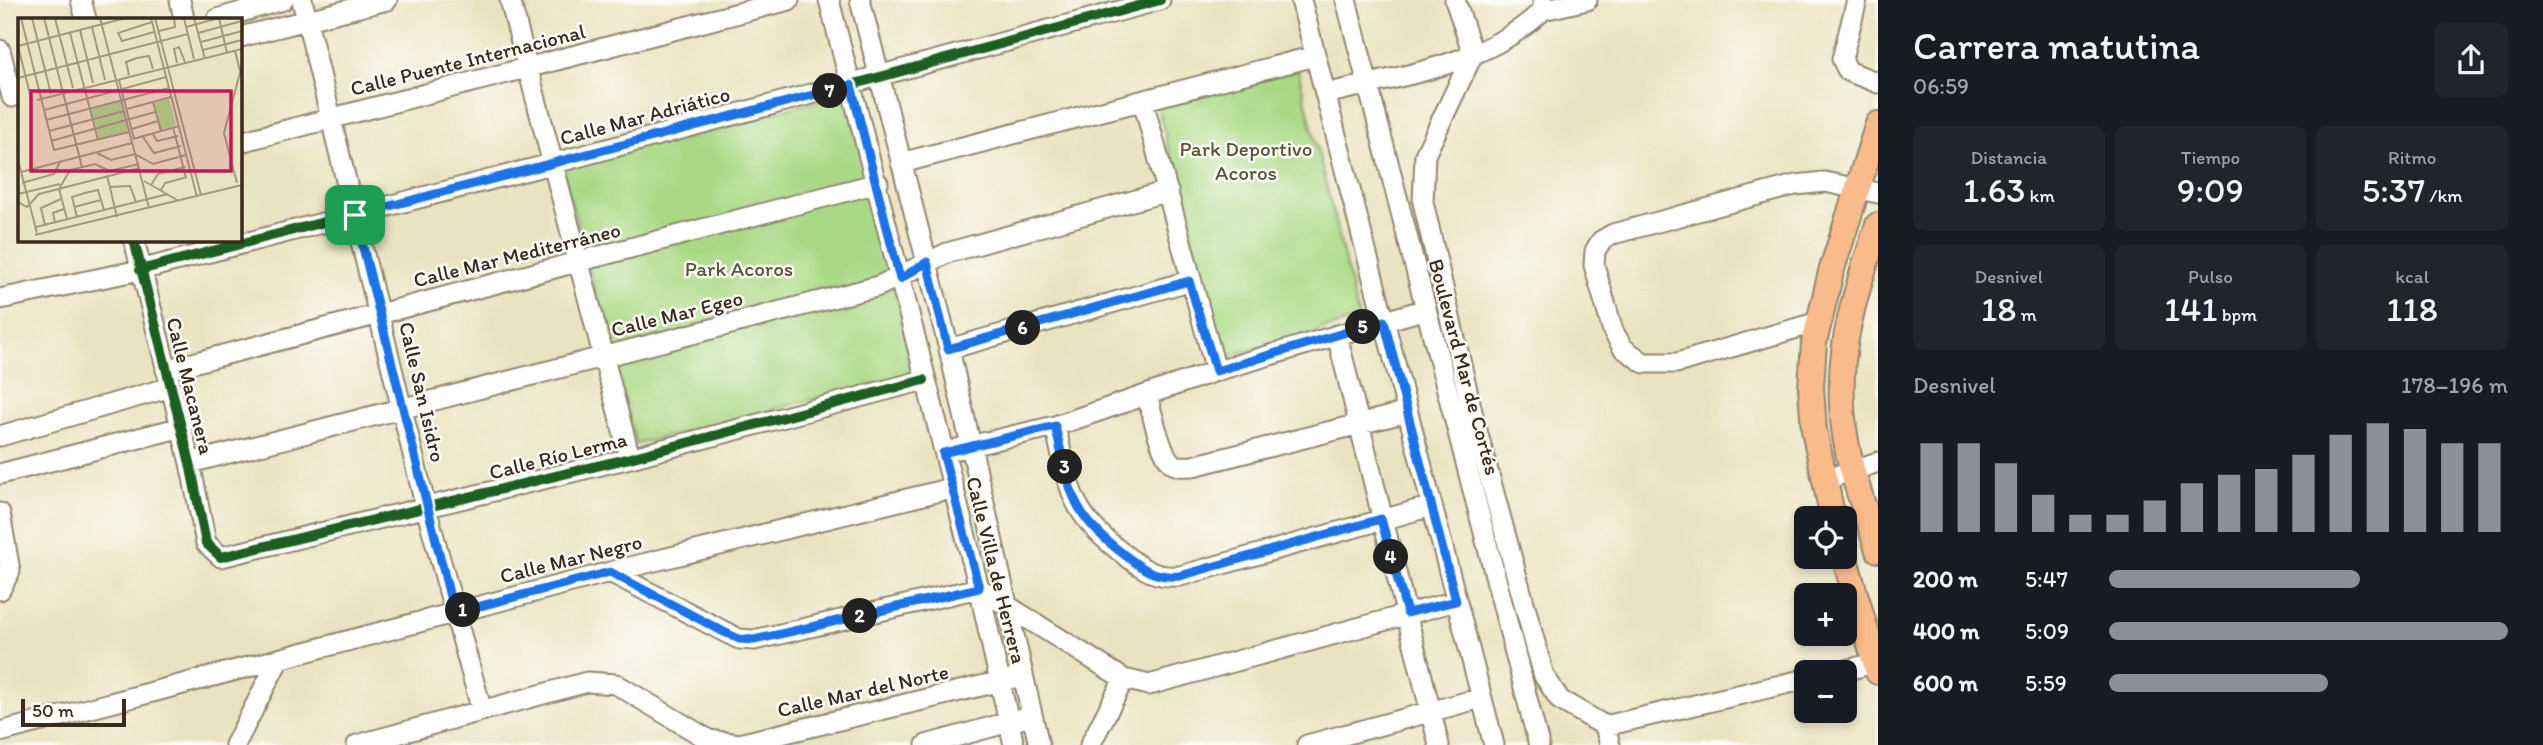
<!DOCTYPE html>
<html lang="es">
<head>
<meta charset="utf-8">
<style>
	body { margin:0; font-family:Itim,sans-serif; background:#20242c; color:#f1f3f6; height:100vh; display:flex; flex-direction:column; font-size:26px; white-space:nowrap }
	* { box-sizing:border-box; margin:0 }
	p { font-size:23px; color:#9ea1a6 }
	.icon { flex:none; width:38px; height:38px; fill:none; stroke:currentColor; stroke-width:2; stroke-linecap:round; stroke-linejoin:round }
	.map { position:relative; flex:1; overflow:hidden }
	.drawer { display:flex; flex-direction:column; background:#171b24; width:665px }
	.drawer>* { flex:none }
	.controls { position:absolute; left:1794px; top:506px; display:grid; gap:14px }
	.controls a { display:grid; place-items:center; width:63px; height:63px; border-radius:10px; background:#171b24; box-shadow:0 4px 10px #0003; font-size:35px }
	.scale { position:absolute; left:21px; bottom:18px; width:105px; box-sizing:border-box; padding-left:7px; border:4px solid #3b2a1e; border-top:0; font-size:19px; line-height:24px; white-space:nowrap; color:#3b2a1e; -webkit-text-stroke:5px #fdfcf7; paint-order:stroke }
	.pin { position:absolute; display:grid; place-items:center; width:60px; height:60px; color:#fff; margin:-30px; border-radius:14px; box-shadow:0 4px 10px #0006 }
	.km { position:absolute; width:35px; height:35px; margin:-18px; border-radius:50%; background:#222; color:#fff; font-size:19px; line-height:35px; text-align:center }
	.round { display:grid; place-items:center; flex:none; width:74px; height:74px; border-radius:10px; background:#20242c }
	.overview { display:flex; align-items:center; justify-content:space-between; height:119px; padding:0 35px }
	h1 { font-size:38px; font-weight:600; line-height:52px }
	.figures { display:grid; grid-template-columns:repeat(3,1fr); gap:10px; height:119px; padding:7px 35px }
	.figures div { display:grid; align-content:center; border-radius:10px; background:#20242c; text-align:center }
	.figures b { font-size:35px; font-weight:600 }
	.figures small { font-size:19px; font-weight:400 }
	.figures p { font-size:19px }
	.chart { height:196px; padding:14px 35px }
	.chart p { display:flex; justify-content:space-between }
	.chart svg { width:100%; height:126px; margin-top:7px; stroke:#8c9099; stroke-width:6 }
	ul { padding:0 35px; list-style:none; font-size:23px }
	li { display:grid; grid-template-columns:112px 84px 1fr; align-items:center; height:52px }
	li i { height:18px; border-radius:9px; background:#8c9099 }
	main { display:flex; flex:1; min-height:0 }
	.map>svg:first-child { display:block }
	.green { fill:#aad986; stroke:#728252; stroke-width:2 }
	.lines { fill:none; stroke-linecap:round; stroke-linejoin:round }
	.minor-casing { stroke:#928670; stroke-width:23 }
	.major-casing { stroke:#928670; stroke-width:28 }
	.minor { stroke:#fff; stroke-width:19 }
	.major { stroke:#fabb8c; stroke-width:24 }
	.cycleway-casing { stroke:#fdfcf7; stroke-width:15 }
	.cycleway { stroke:#1b5e20; stroke-width:10 }
	.route-casing { stroke:#fff; stroke-width:14 }
	.route { stroke:#1a73e8; stroke-width:9 }
	.labels { text-anchor:middle; stroke-width:5; stroke-linejoin:round; paint-order:stroke }
	.street-label { font-size:21px; fill:#3b2a1e; stroke:#fdfcf7 }
	.park-label { font-size:21px; fill:#575638; stroke:#fdfcf7 }
	.inset-road { fill:none; stroke:#a49980; stroke-width:2 }
	.view { fill:#c2185b; fill-opacity:0.15; stroke:#c2185b; stroke-width:3.5 }
	.inset-edge { fill:none; stroke:#3b2a1e; stroke-width:3.5 }
</style>
</head>
<body>
<main>
<div class="map">
<svg width="1878" height="745" viewBox="0 0 1878 745">
	<rect width="100%" height="100%" fill="#fdfcf7"/>
	<filter id="ink" filterUnits="userSpaceOnUse"><feTurbulence type="fractalNoise" baseFrequency=".0143" numOctaves="2"/><feDisplacementMap in="SourceGraphic" scale="14" xChannelSelector="R" yChannelSelector="G"/><feConvolveMatrix kernelMatrix="1 2 1 2 8 2 1 2 1" color-interpolation-filters="sRGB"/></filter>
	<filter id="wash" filterUnits="userSpaceOnUse"><feTurbulence type="fractalNoise" baseFrequency=".00686" numOctaves="4" result="noise"/><feDisplacementMap in="SourceGraphic" scale="28" xChannelSelector="R" yChannelSelector="G"/><feGaussianBlur stdDeviation="1.57" result="paint"/><feColorMatrix in="noise" values="0 0 0 0 0 0 0 0 0 0 0 0 0 0 0 0 0 1.4 0 .05"/><feComposite in="paint" operator="in"/></filter>
	<g filter="url(#wash)">
		<rect width="100%" height="100%" fill="#eae3c1"/>
		<path class="green" d="M1298,70L1359,319L1222,358L1158,107Z
			M847,94L918,373L636,444L561,164Z"/>
	</g>
	<g filter="url(#ink)">
		<g class="lines">
			<defs>
				<path id="minor" d="M81,0L86,19
					M180,0L184,19
					M302,0L426,508L482,711
					M510,0L630,458
					M829,0L979,588L1014,745
					M860,0L949,349L1039,745
					M1301,0L1494,745
					M1346,0L1539,745
					M1455,0L1473,54L1425,155L1423,202L1474,420L1544,676L1560,700L1605,726
					M1857,0L1842,59L1848,71L1878,83
					M1543,10L1587,0
					M217,19L283,0
					M240,37L387,0
					M0,50L12,97
					M1325,94C1399,76 1487,65 1543,10V0
					M1143,101L1216,371
					M240,142L789,0
					M901,163L1315,56
					M134,240L190,463L206,543L221,557L630,458L924,380
					M0,299L140,270L555,163L1160,0
					M1818,322L1677,363H1644L1623,348L1613,331L1594,265L1595,251L1601,241L1613,234L1795,185L1825,182L1878,193
					M1337,335L1439,745
					M949,349L1189,281
					M166,370L878,183
					M1147,396C1152,411 1160,452 1171,462C1176,468 1186,466 1193,466L1407,412
					M1055,426C1071,491 1068,513 1126,556C1144,570 1156,578 1180,576L1432,506
					M0,436L171,387
					M957,449L1055,426L1216,371L1426,309
					M190,463L879,286L947,253L1168,191
					M0,474L182,427
					M1824,480L1878,462
					M0,513L10,571L0,590
					M610,572L725,632L739,639L754,640L979,588L1124,679L1149,685L1456,601
					M1839,672L1878,662
					M0,732L610,572L952,488
					M235,745L279,659
					M357,745L587,682L616,684L709,740L739,744L1014,678
					M926,745L1020,719
					M1090,745L1124,679
					M1307,745L1481,698
					M1610,745L1605,726L1806,679"/>
				<path id="major" d="M1878,225C1853,300 1832,361 1846,441C1852,478 1867,514 1878,550
					M1833,518L1814,430L1811,387L1814,343L1831,272L1878,124
					M1844,556L1878,672"/>
			</defs>
			<use href="#minor" class="minor-casing"/>
			<use href="#major" class="major-casing"/>
			<use href="#minor" class="minor"/>
			<use href="#major" class="major"/>
			<defs>
				<path id="cycleway" d="M134,240L190,463L206,543L221,557L630,458L924,380
					M140,270L851,85L1160,0"/>
			</defs>
			<use href="#cycleway" class="cycleway-casing"/>
			<use href="#cycleway" class="cycleway"/>
		</g>
	</g>
	<g class="lines" filter="url(#ink)">
		<defs>
			<path id="route" d="M851,85L900,279L927,262L948,349L1189,281L1216,371L1384,321L1456,601L1407,613L1381,519L1180,576C1156,578 1144,570 1126,556C1068,513 1071,491 1055,426L943,453L979,588L754,640L739,639L724,632L610,572L454,613L355,215Z"/>
		</defs>
		<use href="#route" class="route-casing"/>
		<use href="#route" class="route"/>
	</g>
	<g class="labels">
		<g class="street-label">
			<text transform="translate(468 60) rotate(-14)" y="7">Calle Puente Internacional</text>
			<text transform="translate(645 116) rotate(-15)" y="7">Calle Mar Adriático</text>
			<text transform="translate(517 255) rotate(-14)" y="7">Calle Mar Mediterráneo</text>
			<text transform="translate(677 314) rotate(-14)" y="7">Calle Mar Egeo</text>
			<text transform="translate(1464 367) rotate(75)" y="7">Boulevard Mar de Cortés</text>
			<text transform="translate(190 386) rotate(76)" y="7">Calle Macanera</text>
			<text transform="translate(422 392) rotate(77)" y="7">Calle San Isidro</text>
			<text transform="translate(558 456) rotate(-14)" y="7">Calle Río Lerma</text>
			<text transform="translate(571 559) rotate(-14)" y="7">Calle Mar Negro</text>
			<text transform="translate(996 570) rotate(76)" y="7">Calle Villa de Herrera</text>
			<text transform="translate(863 691) rotate(-13)" y="7">Calle Mar del Norte</text>
		</g>
		<g class="park-label">
			<text x="1246" y="156">Park Deportivo<tspan x="1246" dy="24">Acoros</tspan></text>
			<text x="739" y="276">Park Acoros</text>
		</g>
	</g>
	<g transform="translate(18 18)">
		<rect width="224" height="224" fill="#eae3c1"/>
		<path d="M151,81L158,107L143,112L136,85ZM103,83L111,113L81,121L73,91Z" fill="#aad986"/>
		<path class="inset-road" d="M3,0L36,132L111,114M14,0L33,76M26,0L64,149M37,0L55,70M82,0L131,190M133,0L179,179M137,0L183,177M166,0L176,41M176,0L187,41M134,4L100,15L104,23L136,14M74,9L87,62M168,9L201,0L209,35M62,12L75,65M141,13L157,9L156,0M52,15L80,122M180,15L224,3M183,24L224,13M0,28L108,0M0,28L14,84M185,32L224,22M217,33L224,61M159,45L156,31L161,29L167,44M111,57L108,44L119,40L131,38L135,51M0,60L170,16M101,62L116,121M104,71L148,59M19,82L224,31M135,84L143,113M109,91L153,79M26,92L101,72M28,102L151,70M155,109L168,160M114,111L140,103M31,113L106,93M135,116L139,123L160,118M125,119L136,135L163,128M115,121L161,108M33,123L137,94M79,135L93,142L117,136L135,146L168,137M0,142L19,215M3,154L114,125M89,157L99,199M126,163L161,183M4,165L36,156L42,144M219,165L206,115L224,47M133,167L140,156L167,149M91,169L112,168L118,184M41,171L52,152L77,146L92,153L121,146M41,171L49,201M143,172L147,165L169,159M0,176L42,166M0,184L9,189L21,176L122,150M56,189L83,182M59,199L54,179L67,175L80,172L86,192M37,205L35,195L46,191M27,207L23,190L43,181M18,209L150,176M17,217L224,167"/>
		<path class="view" d="M13,73H213V153H13Z"/>
		<rect width="224" height="224" class="inset-edge"/>
	</g>
</svg>
<div class="controls">
<a><svg class="icon" aria-label="locate" viewBox="0 0 24 24"><circle cx="12" cy="12" r="6"/><path d="M12 2v4M12 18v4M2 12h4M18 12h4"/></svg></a>
<a>+</a>
<a>−</a>
</div>
<div class="scale">50 m</div>
<div class="pin" style="left:355px;top:215px;background:#1e9e55"><svg class="icon" aria-label="arrive" viewBox="0 0 24 24"><path d="M6 21V4h12l-3 4 3 4H6"/></svg></div>
<b class="km" style="left:463px;top:610px">1</b>
<b class="km" style="left:860px;top:616px">2</b>
<b class="km" style="left:1065px;top:467px">3</b>
<b class="km" style="left:1391px;top:557px">4</b>
<b class="km" style="left:1363px;top:327px">5</b>
<b class="km" style="left:1023px;top:328px">6</b>
<b class="km" style="left:830px;top:91px">7</b>
</div>
<section class="drawer">
<div class="overview"><div><h1>Carrera matutina</h1><p>06:59</p></div><a class="round"><svg class="icon" aria-label="share" viewBox="0 0 24 24"><path d="M12 15V3M7 8l5-5 5 5M5 13v7h14v-7"/></svg></a></div>
<div class="figures">
<div><p>Distancia</p><b>1.63<small> km</small></b></div>
<div><p>Tiempo</p><b>9:09</b></div>
<div><p>Ritmo</p><b>5:37<small> /km</small></b></div>
</div>
<div class="figures">
<div><p>Desnivel</p><b>18<small> m</small></b></div>
<div><p>Pulso</p><b>141<small> bpm</small></b></div>
<div><p>kcal</p><b>118</b></div>
</div>
<div class="chart"><p><span>Desnivel</span>178–196 m</p>
<svg viewBox="0 0 160 44" preserveAspectRatio="none"><path d="M5 44V13M15 44V13M25 44V20M35 44V31M45 44V38M55 44V38M65 44V33M75 44V27M85 44V24M95 44V22M105 44V17M115 44V10M125 44V6M135 44V8M145 44V13M155 44V13"/></svg>
</div>
<ul>
<li><b>200 m</b>5:47<i style="width:63%"></i></li>
<li><b>400 m</b>5:09<i style="width:100%"></i></li>
<li><b>600 m</b>5:59<i style="width:55%"></i></li>
</ul>
</section>
</main>
</body>
</html>
